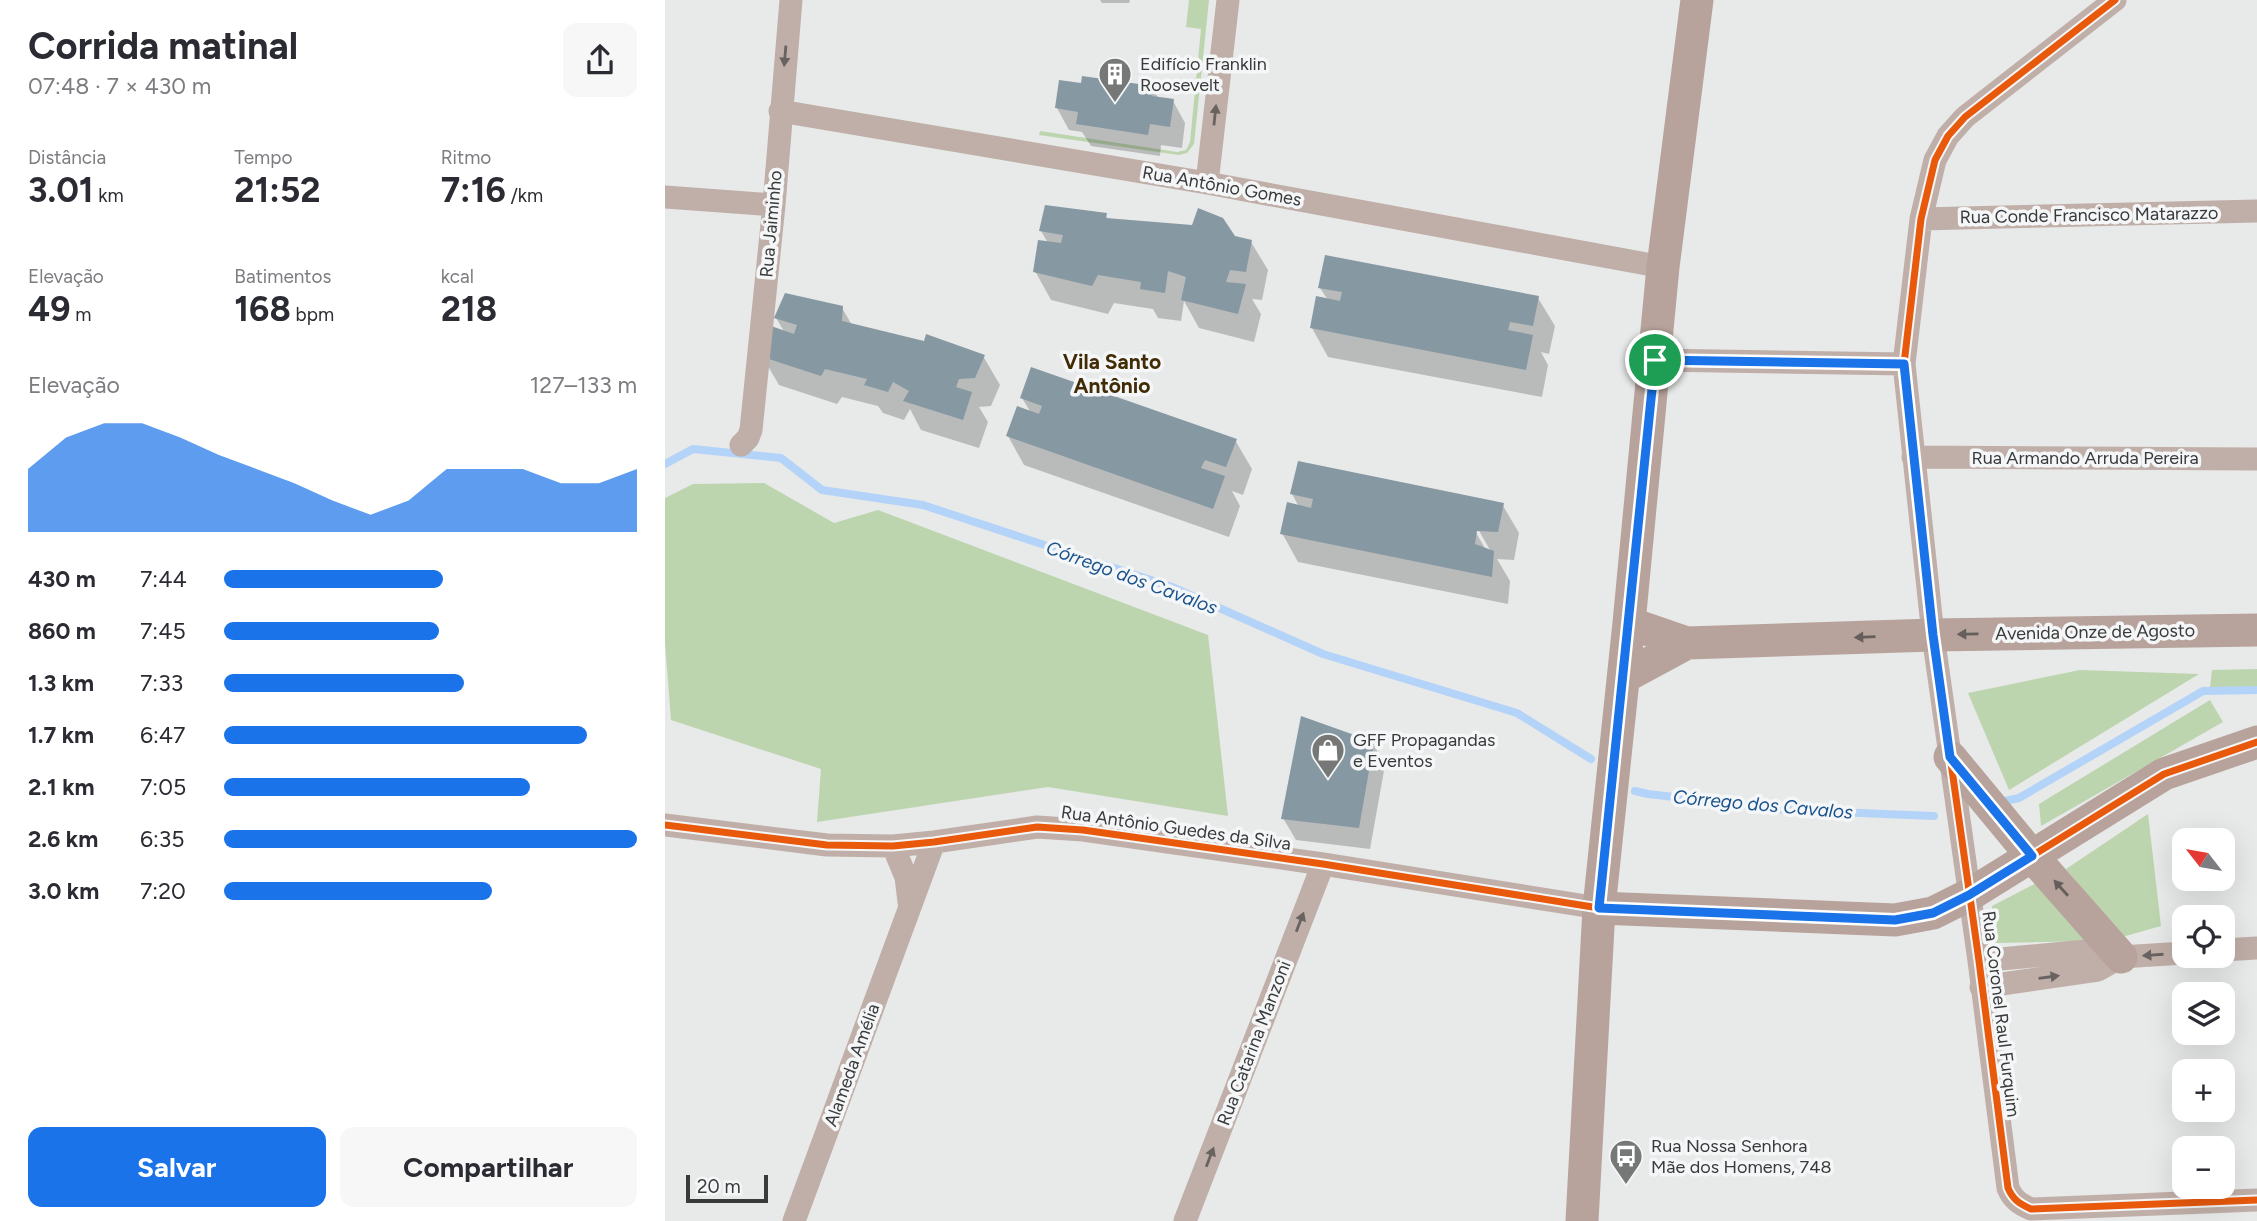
<!DOCTYPE html>
<html lang="pt">
<head>
<meta charset="utf-8">
<style>
	body { margin:0; font-family:Figtree,sans-serif; background:#f7f7f7; color:#2b2b33; height:100vh; display:flex; flex-direction:column; font-size:26px; white-space:nowrap }
	* { box-sizing:border-box; margin:0 }
	p { font-size:23px; color:#7c7c81 }
	.icon { flex:none; width:38px; height:38px; fill:none; stroke:currentColor; stroke-width:2; stroke-linecap:round; stroke-linejoin:round }
	.map { position:relative; flex:1; overflow:hidden }
	.details { display:flex; flex-direction:column; background:#fff; width:665px }
	.details>* { flex:none }
	.needle { width:46px; rotate:301deg }
	.buttons { position:absolute; left:1507px; top:828px; display:grid; gap:14px }
	.buttons a { display:grid; place-items:center; width:63px; height:63px; border-radius:14px; background:#fff; box-shadow:0 7px 28px #0002; font-size:35px }
	.scale { position:absolute; left:21px; bottom:18px; width:82px; box-sizing:border-box; padding-left:7px; border:4px solid #393a3a; border-top:0; font-size:19px; line-height:24px; white-space:nowrap; color:#393a3a; -webkit-text-stroke:5px #f4f6f7; paint-order:stroke }
	.pin { position:absolute; display:grid; place-items:center; width:60px; height:60px; color:#fff; margin:-30px; border:4px solid #fff; border-radius:50%; box-shadow:0 2px 7px #0007 }
	.round { display:grid; place-items:center; flex:none; width:74px; height:74px; border-radius:14px; background:#f7f7f7 }
	.head { display:flex; align-items:center; justify-content:space-between; height:119px; padding:0 28px }
	h1 { font-size:38px; font-weight:700; line-height:52px }
	.metrics { display:grid; grid-template-columns:repeat(3,1fr); gap:10px; height:119px; padding:7px 28px }
	.metrics div { display:grid; align-content:center }
	.metrics b { font-size:35px; font-weight:700 }
	.metrics small { font-size:19px; font-weight:400 }
	.metrics p { font-size:19px }
	.chart { height:196px; padding:14px 28px }
	.chart p { display:flex; justify-content:space-between }
	.chart svg { width:100%; height:126px; margin-top:7px; fill:#1a73e8; opacity:.7 }
	.button { display:flex; gap:14px; margin-top:auto; padding:14px 28px }
	.button a { flex:1; height:80px; border-radius:14px; background:#1a73e8; color:#fff; font-size:28px; font-weight:700; line-height:80px; text-align:center }
	.button a+a { background:#f7f7f7; color:#2b2b33 }
	ul { padding:0 28px; list-style:none; font-size:23px }
	li { display:grid; grid-template-columns:112px 84px 1fr; align-items:center; height:52px }
	li i { height:18px; border-radius:9px; background:#1a73e8 }
	main { display:flex; flex:1; min-height:0 }
	.map>svg:first-child { display:block }
	.green { fill:#bcd5ae }
	.shadow { fill:#0003; fill-rule:evenodd }
	.lines { fill:none; stroke-linecap:round; stroke-linejoin:round }
	.stream { stroke:#b4d3f8; stroke-width:8 }
	.building { fill:#8698a2 }
	.street { stroke:#c0afa8; stroke-width:23 }
	.secondary { stroke:#b7a39b; stroke-width:33 }
	.cycleway-casing { stroke:#f4f6f7; stroke-width:11 }
	.cycleway { stroke:#e8590c; stroke-width:7 }
	.oneway { fill:#686360 }
	.oneway2 { fill:#655f5c }
	.route-casing { stroke:#fff; stroke-width:14 }
	.route { stroke:#1a73e8; stroke-width:9 }
	.labels { text-anchor:middle; stroke-width:7; stroke-linejoin:round; paint-order:stroke }
	.poi-label { font-size:18px; fill:#393a3a; stroke:#f4f6f7; text-anchor:start }
	.street-label { font-size:18px; fill:#393a3a; stroke:#f4f6f7 }
	.water-label { font-size:19px; font-style:italic; fill:#19528c; stroke:#f4f6f7 }
	.quarter-label { font-size:21px; font-weight:bold; fill:#412c06; stroke:#f4f6f7 }
</style>
</head>
<body>
<main>
<section class="details">
<div class="head"><div><h1>Corrida matinal</h1><p>07:48 · 7 × 430 m</p></div><a class="round"><svg class="icon" aria-label="share" viewBox="0 0 24 24"><path d="M12 15V3M7 8l5-5 5 5M5 13v7h14v-7"/></svg></a></div>
<div class="metrics">
<div><p>Distância</p><b>3.01<small> km</small></b></div>
<div><p>Tempo</p><b>21:52</b></div>
<div><p>Ritmo</p><b>7:16<small> /km</small></b></div>
</div>
<div class="metrics">
<div><p>Elevação</p><b>49<small> m</small></b></div>
<div><p>Batimentos</p><b>168<small> bpm</small></b></div>
<div><p>kcal</p><b>218</b></div>
</div>
<div class="chart"><p><span>Elevação</span>127–133 m</p>
<svg viewBox="0 0 160 44" preserveAspectRatio="none"><path d="M0 44V22L10 11L20 6L30 6L40 11L50 17L60 22L70 27L80 33L90 38L100 33L110 22L120 22L130 22L140 27L150 27L160 22V44z"/></svg>
</div>
<ul>
<li><b>430 m</b>7:44<i style="width:53%"></i></li>
<li><b>860 m</b>7:45<i style="width:52%"></i></li>
<li><b>1.3 km</b>7:33<i style="width:58%"></i></li>
<li><b>1.7 km</b>6:47<i style="width:88%"></i></li>
<li><b>2.1 km</b>7:05<i style="width:74%"></i></li>
<li><b>2.6 km</b>6:35<i style="width:100%"></i></li>
<li><b>3.0 km</b>7:20<i style="width:65%"></i></li>
</ul>
<div class="button"><a>Salvar</a><a>Compartilhar</a></div>
</section>
<div class="map">
<svg width="1592" height="1221" viewBox="0 0 1592 1221">
	<rect width="100%" height="100%" fill="#e8e9e9"/>
	<path class="green" d="M524,0H544L529,144L522,153L514,155L374,135L375,131L512,152L521,150L525,142L536,29L521,27Z
		M99,483L169,523L213,510L543,635L563,816L383,787L152,822L156,769L6,720L0,643V498L28,484Z
		M1592,669V687L1545,688L1547,670Z
		M1415,670L1534,674L1344,790L1303,693Z
		M1545,700L1558,722L1376,826L1374,804Z
		M1483,814L1496,926L1457,937L1401,869Z
		M1375,881L1426,941L1330,943L1327,906Z"/>
	<path class="shadow" d="M435,0H465L464,3H437Z
		M487,87L494,99L508,101L520,123L517,148L496,145L495,156L426,146L417,132L404,130L392,108Z
		M440,215L444,220L586,242L603,270L597,300L587,299L596,314L589,342L534,328L519,301L516,321L493,318L488,309L449,303L443,314L386,300L370,271L383,243L376,231Z
		M655,288L873,298L890,326L884,354L876,352L883,365L877,397L663,357L647,328L663,300Z
		M177,308L187,325L318,356L335,385L326,406L314,407L323,422L314,448L256,430L245,409L239,420L218,413L213,406L177,397L172,404L114,385L97,356L120,333L111,318Z
		M357,398L570,440L587,469L578,495L567,491L575,506L564,537L359,465L343,436L366,413Z
		M627,494L837,504L854,533L849,560L832,559L845,581L843,604L633,562L617,533L634,507ZM809,522L825,550H821L806,524Z
		M708,743L720,765L705,849L631,840L618,818Z"/>
	<g class="lines">
		<path class="stream" d="M0,464L28,449L116,458L157,490L258,505L507,587L658,654L852,713L926,759
			M970,791L983,794L1121,810L1269,816
			M1340,801L1354,798L1538,691L1592,690"/>
	</g>
	<path class="building" d="M417,76L488,86L487,96L509,99L505,127L485,124L483,135L411,124L413,112L390,108L394,80L416,83Z
		M380,205L442,213L441,218L527,225L533,208L558,218L570,236L587,240L581,272L565,270L561,282L581,284L573,314L516,300L521,277L503,271L500,293L475,289L476,282L433,275L427,286L368,272L373,240L396,243L398,235L374,231Z
		M660,255L874,296L868,326L845,322L843,330L868,335L861,370L645,328L651,296L675,301L677,292L653,288Z
		M120,293L178,306L177,321L259,341L261,334L320,355L310,378L294,379L291,387L307,392L298,420L238,401L244,391L228,382L223,392L199,385L202,379L160,369L156,376L95,356L106,326L129,334L132,325L109,318Z
		M366,367L572,439L561,467L540,460L536,468L560,476L548,509L341,436L352,406L374,414L377,406L355,398Z
		M633,461L839,503L833,532L812,531L810,544L829,551L827,577L615,534L622,502L646,508L648,499L625,494Z
		M636,716L709,742L694,828L616,819Z"/>
	<g class="lines">
		<path class="street" d="M1450,0L1300,117L1283,136L1270,160L1256,219L1239,364L1268,635L1314,961L1343,1188C1348,1200 1355,1204 1366,1209L1592,1200
			M115,111L542,183L998,267
			M542,183L563,0
			M0,197L109,205
			M1256,219L1592,211
			M990,360L1239,364
			M76,445L83,438L86,430L109,205L126,0
			M1248,457L1592,459
			M0,825L162,845L228,846L269,842L372,827L418,830L658,864L934,908
			M228,846L241,877L244,902
			M1558,950L1592,948
			M1314,961L1432,950L1456,957L1519,953
			M1316,987L1433,970L1456,957
			M129,1221L269,842
			M520,1221L658,864"/>
		<path class="secondary" d="M964,623L1022,643L1268,635L1592,630
			M959,677L1022,643
			M1285,757L1367,856L1456,957
			M934,908L1230,920L1268,913L1304,895L1499,774L1592,742
			M917,1221L934,908L964,623L998,267L1032,0"/>
		<defs>
			<path id="cycleway" d="M1450,0L1300,117L1283,136L1270,160L1256,219L1239,364L1268,635L1314,961L1343,1188C1348,1200 1355,1204 1366,1209L1592,1200
				M0,825L162,845L228,846L269,842L372,827L418,830L658,864L934,908L1230,920L1268,913L1304,895L1499,774L1592,742"/>
		</defs>
		<use href="#cycleway" class="cycleway-casing"/>
		<use href="#cycleway" class="cycleway"/>
	</g>
	<defs><path id="oneway-solid" d="M-6-.8H1V-3.2L6.5 0L1 3.2V.8H-6Z" transform="scale(1.75)"/></defs>
	<g class="oneway">
		<use href="#oneway-solid" transform="translate(120 56) rotate(95)"/>
		<use href="#oneway-solid" transform="translate(550 115) rotate(-84)"/>
		<use href="#oneway-solid" transform="translate(635 922) rotate(-69)"/>
		<use href="#oneway-solid" transform="translate(1488 955) rotate(176)"/>
		<use href="#oneway-solid" transform="translate(1384 977) rotate(-8)"/>
		<use href="#oneway-solid" transform="translate(545 1157) rotate(-69)"/>
	</g>
	<g class="oneway2">
		<use href="#oneway-solid" transform="translate(1303 634) rotate(179)"/>
		<use href="#oneway-solid" transform="translate(1200 637) rotate(178)"/>
		<use href="#oneway-solid" transform="translate(1396 888) rotate(-132)"/>
	</g>
	<g class="lines">
		<defs>
			<path id="route" d="M990,360L1239,364L1268,635L1285,757L1367,856L1304,895L1268,913L1230,920L934,908Z"/>
		</defs>
		<use href="#route" class="route-casing"/>
		<use href="#route" class="route"/>
	</g>
	<defs>
		<symbol id="building-pin" viewBox="-11 -11 22 30"><path d="M0 17L-7.5 6A9.5 9.5 0 1 1 7.5 6Z" fill="#767777" stroke="#f4f6f7"/><path d="M-4-6H4V6H1V3H-1V6H-4ZM-2.5-4.3h1.7v1.8h-1.7ZM.8-4.3h1.7v1.8H.8ZM-2.5-1h1.7V.8h-1.7ZM.8-1h1.7V.8H.8Z" fill="#fff"/></symbol>
		<symbol id="shop-pin" viewBox="-11 -11 22 30"><path d="M0 17L-7.5 6A9.5 9.5 0 1 1 7.5 6Z" fill="#767777" stroke="#f4f6f7"/><path d="M-5-2.5h2.3a2.7 3.5 0 0 1 5.4 0H5L5.5 6h-11ZM-1.5-2.5h3a1.5 2.3 0 0 0-3 0Z" fill="#fff"/></symbol>
		<symbol id="bus-pin" viewBox="-11 -11 22 30"><path d="M0 17L-7.5 6A9.5 9.5 0 1 1 7.5 6Z" fill="#767777" stroke="#f4f6f7"/><path d="M-5-6H5V4H4V6H2V4H-2V6H-4V4H-5ZM-3.5-4V0h7V-4ZM-3.5 1.2v1.5H-2V1.2ZM2 1.2v1.5H3.5V1.2Z" fill="#fff"/></symbol>
	</defs>
	<g fill-rule="evenodd">
		<use href="#building-pin" x="431" y="55" width="38" height="52"/>
		<use href="#shop-pin" x="644" y="731" width="38" height="52"/>
		<use href="#bus-pin" x="942" y="1137" width="38" height="52"/>
	</g>
	<g class="labels">
		<g class="poi-label">
			<text x="475" y="70">Edifício Franklin<tspan x="475" dy="21">Roosevelt</tspan></text>
			<text x="688" y="746">GFF Propagandas<tspan x="688" dy="21">e Eventos</tspan></text>
			<text x="986" y="1152">Rua Nossa Senhora<tspan x="986" dy="21">Mãe dos Homens, 748</tspan></text>
		</g>
		<g class="street-label">
			<text transform="translate(557 186) rotate(10)" y="6">Rua Antônio Gomes</text>
			<text transform="translate(1424 215) rotate(-1)" y="6">Rua Conde Francisco Matarazzo</text>
			<text transform="translate(106 224) rotate(-85)" y="6">Rua Jaiminho</text>
			<text x="1420" y="464">Rua Armando Arruda Pereira</text>
			<text transform="translate(1430 632) rotate(-1)" y="6">Avenida Onze de Agosto</text>
			<text transform="translate(511 828) rotate(8)" y="6">Rua Antônio Guedes da Silva</text>
			<text transform="translate(1336 1014) rotate(83)" y="6">Rua Coronel Raul Furquim</text>
			<text transform="translate(589 1043) rotate(-69)" y="6">Rua Catarina Manzoni</text>
			<text transform="translate(187 1065) rotate(-70)" y="6">Alameda Amélia</text>
		</g>
		<g class="water-label">
			<text transform="translate(467 577) rotate(20)" y="7">Córrego dos Cavalos</text>
			<text transform="translate(1098 804) rotate(5)" y="7">Córrego dos Cavalos</text>
		</g>
		<g class="quarter-label">
			<text x="447" y="369">Vila Santo<tspan x="447" dy="24">Antônio</tspan></text>
		</g>
	</g>
</svg>
<div class="buttons">
<a><svg class="needle" viewBox="-14 -14 28 28"><path d="M0-13l5 13h-10z" fill="#e53935"/><path d="M0 13l5-13h-10z" fill="#7c7c81"/></svg></a>
<a><svg class="icon" aria-label="locate" viewBox="0 0 24 24"><circle cx="12" cy="12" r="6"/><path d="M12 2v4M12 18v4M2 12h4M18 12h4"/></svg></a>
<a><svg class="icon" aria-label="layers" viewBox="0 0 24 24"><path d="M12 4l9 5-9 5-9-5zM3 14l9 5 9-5"/></svg></a>
<a>+</a>
<a>−</a>
</div>
<div class="scale">20 m</div>
<div class="pin" style="left:990px;top:360px;background:#1e9e55"><svg class="icon" aria-label="arrive" viewBox="0 0 24 24"><path d="M6 21V4h12l-3 4 3 4H6"/></svg></div>
</div>
</main>
</body>
</html>
